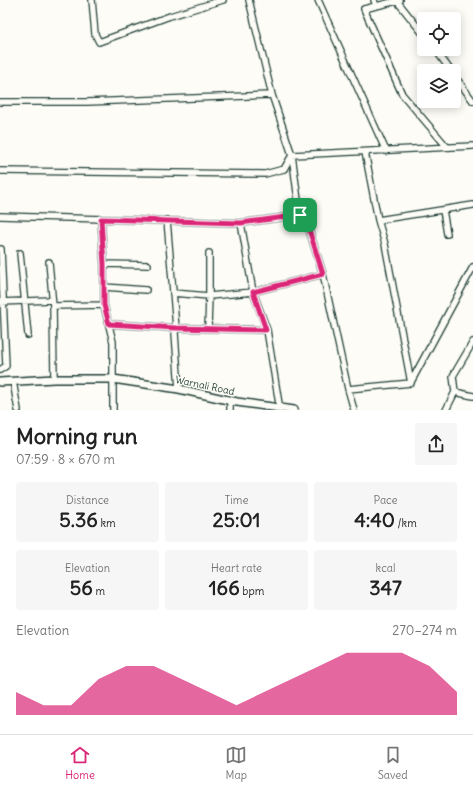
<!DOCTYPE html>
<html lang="en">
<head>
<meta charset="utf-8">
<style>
	body { margin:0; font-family:Delius,sans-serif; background:#f6f6f6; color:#222; height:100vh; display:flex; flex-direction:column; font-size:15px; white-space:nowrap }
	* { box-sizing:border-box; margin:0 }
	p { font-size:13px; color:#767676 }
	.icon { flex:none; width:22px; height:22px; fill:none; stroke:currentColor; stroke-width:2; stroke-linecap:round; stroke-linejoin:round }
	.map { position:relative; height:410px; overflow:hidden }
	.sheet { display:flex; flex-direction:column; background:#fff; flex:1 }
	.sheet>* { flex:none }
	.controls { position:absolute; left:417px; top:12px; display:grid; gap:8px }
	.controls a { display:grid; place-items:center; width:44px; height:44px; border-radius:4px; background:#fff; box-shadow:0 2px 10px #0003; font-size:20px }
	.pin { position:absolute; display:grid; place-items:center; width:34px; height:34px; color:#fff; margin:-17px; border-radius:8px; box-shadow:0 2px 6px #0006 }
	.round { display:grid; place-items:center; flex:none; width:42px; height:42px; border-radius:4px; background:#f6f6f6 }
	.head { display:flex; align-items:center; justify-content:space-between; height:68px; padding:0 16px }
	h1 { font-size:22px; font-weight:700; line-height:30px }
	.stats { display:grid; grid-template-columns:repeat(3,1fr); gap:6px; height:68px; padding:4px 16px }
	.stats div { display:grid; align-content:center; border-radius:4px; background:#f6f6f6; text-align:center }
	.stats b { font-size:20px; font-weight:700 }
	.stats small { font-size:11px; font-weight:400 }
	.stats p { font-size:11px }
	.chart { height:112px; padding:8px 16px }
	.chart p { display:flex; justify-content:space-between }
	.chart svg { width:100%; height:72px; margin-top:4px; fill:#db2777; opacity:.7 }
	.tabs { display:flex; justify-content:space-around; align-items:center; height:56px; border-top:1px solid #e0e0e0; background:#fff; font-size:11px; color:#767676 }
	.tabs a { display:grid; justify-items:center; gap:2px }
	.tabs .selected { color:#db2777 }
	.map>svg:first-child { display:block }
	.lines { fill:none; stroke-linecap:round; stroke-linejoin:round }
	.minor-casing { stroke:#1f3d34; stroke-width:8 }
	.secondary-casing { stroke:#1f3d34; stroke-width:10 }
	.minor { stroke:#fdfcf7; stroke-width:5.5 }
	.secondary { stroke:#fdfcf7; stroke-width:7 }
	.route-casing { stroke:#fff; stroke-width:8 }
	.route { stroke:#db2777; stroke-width:5 }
	.labels { text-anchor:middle; stroke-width:3; stroke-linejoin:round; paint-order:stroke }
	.street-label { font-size:10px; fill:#1f3d34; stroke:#fdfcf7 }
</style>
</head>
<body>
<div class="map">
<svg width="473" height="410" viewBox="0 0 473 410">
	<rect width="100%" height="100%" fill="#fdfcf7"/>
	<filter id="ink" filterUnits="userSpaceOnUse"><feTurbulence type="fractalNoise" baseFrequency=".025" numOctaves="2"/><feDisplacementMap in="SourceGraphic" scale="8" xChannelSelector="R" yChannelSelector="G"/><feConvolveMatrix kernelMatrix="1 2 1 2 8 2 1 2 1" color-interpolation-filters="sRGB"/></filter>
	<g filter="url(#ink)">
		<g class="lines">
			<defs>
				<path id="minor" d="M92,0L95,34L99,42L170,16L223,0
					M249,0L272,95L292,155L300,215L305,217L323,274L348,389L354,410
					M318,0L386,151
					M374,0L376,6L364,9L402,94L447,147
					M400,0L397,1L424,35
					M376,6L397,1
					M435,49L451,71
					M454,75L473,101
					M0,102H87L272,95
					M0,171L265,174L284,169L292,155L473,146
					M443,210L447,234
					M0,216L241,223L300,215
					M378,220L473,205
					M241,223L253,292L267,330L280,410
					M20,253L28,335
					M49,262L53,306L104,305V264L101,219
					M104,264L148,265
					M104,287L146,290
					M173,293L209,296V253
					M0,302L52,300
					M104,305L113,342V410
					M53,306L54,379
					M109,324L176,328L167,220
					M208,328L209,296L253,292L323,274
					M0,370L6,366L1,249
					M13,381L18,410
					M411,382L473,267
					M179,389L175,333L176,328L267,330
					M348,389L411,383L385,244L378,220L365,152
					M455,392L453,376L473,342
					M230,410V401
					M446,410L455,392L473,396"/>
				<path id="secondary" d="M0,382L54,379H113L179,389L237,402L294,410"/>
			</defs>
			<use href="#minor" class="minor-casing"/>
			<use href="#secondary" class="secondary-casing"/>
			<use href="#minor" class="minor"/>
			<use href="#secondary" class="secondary"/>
		</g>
	</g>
	<g class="lines" filter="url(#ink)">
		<defs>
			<path id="route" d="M300,215L305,217L323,274L253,292L266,330L176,328L109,324L104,305V264L101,219L241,223Z"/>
		</defs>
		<use href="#route" class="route-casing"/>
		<use href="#route" class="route"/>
	</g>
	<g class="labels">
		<g class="street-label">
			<text transform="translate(205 385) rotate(12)" y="4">Warnali Road</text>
		</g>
	</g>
</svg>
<div class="controls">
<a><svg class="icon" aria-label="locate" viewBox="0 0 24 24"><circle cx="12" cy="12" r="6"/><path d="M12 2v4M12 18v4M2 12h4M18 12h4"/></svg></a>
<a><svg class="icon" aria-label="layers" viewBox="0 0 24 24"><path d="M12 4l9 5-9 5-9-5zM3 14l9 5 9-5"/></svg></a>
</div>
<div class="pin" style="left:300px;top:215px;background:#1e9e55"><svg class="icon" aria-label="arrive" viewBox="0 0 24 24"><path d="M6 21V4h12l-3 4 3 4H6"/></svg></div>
</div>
<section class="sheet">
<div class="head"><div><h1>Morning run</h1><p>07:59 · 8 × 670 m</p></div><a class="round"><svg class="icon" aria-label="share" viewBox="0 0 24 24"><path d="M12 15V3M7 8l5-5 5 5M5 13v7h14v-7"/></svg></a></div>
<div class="stats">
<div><p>Distance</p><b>5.36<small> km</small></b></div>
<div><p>Time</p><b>25:01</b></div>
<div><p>Pace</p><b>4:40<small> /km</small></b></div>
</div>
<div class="stats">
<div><p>Elevation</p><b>56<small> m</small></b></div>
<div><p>Heart rate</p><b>166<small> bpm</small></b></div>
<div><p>kcal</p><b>347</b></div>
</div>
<div class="chart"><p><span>Elevation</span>270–274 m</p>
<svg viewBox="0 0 160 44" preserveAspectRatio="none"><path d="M0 44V30L10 38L20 38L30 22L40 14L50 14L60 22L70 30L80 38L90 30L100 22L110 14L120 6L130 6L140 6L150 14L160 30V44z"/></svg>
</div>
</section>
<nav class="tabs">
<a class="selected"><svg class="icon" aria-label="home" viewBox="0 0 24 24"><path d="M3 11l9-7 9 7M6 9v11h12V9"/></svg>Home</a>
<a><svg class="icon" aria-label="map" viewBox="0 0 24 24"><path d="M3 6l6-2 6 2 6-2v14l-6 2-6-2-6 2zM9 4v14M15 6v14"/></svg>Map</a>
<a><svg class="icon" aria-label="saved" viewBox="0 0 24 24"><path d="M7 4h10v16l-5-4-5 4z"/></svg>Saved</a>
</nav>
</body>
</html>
